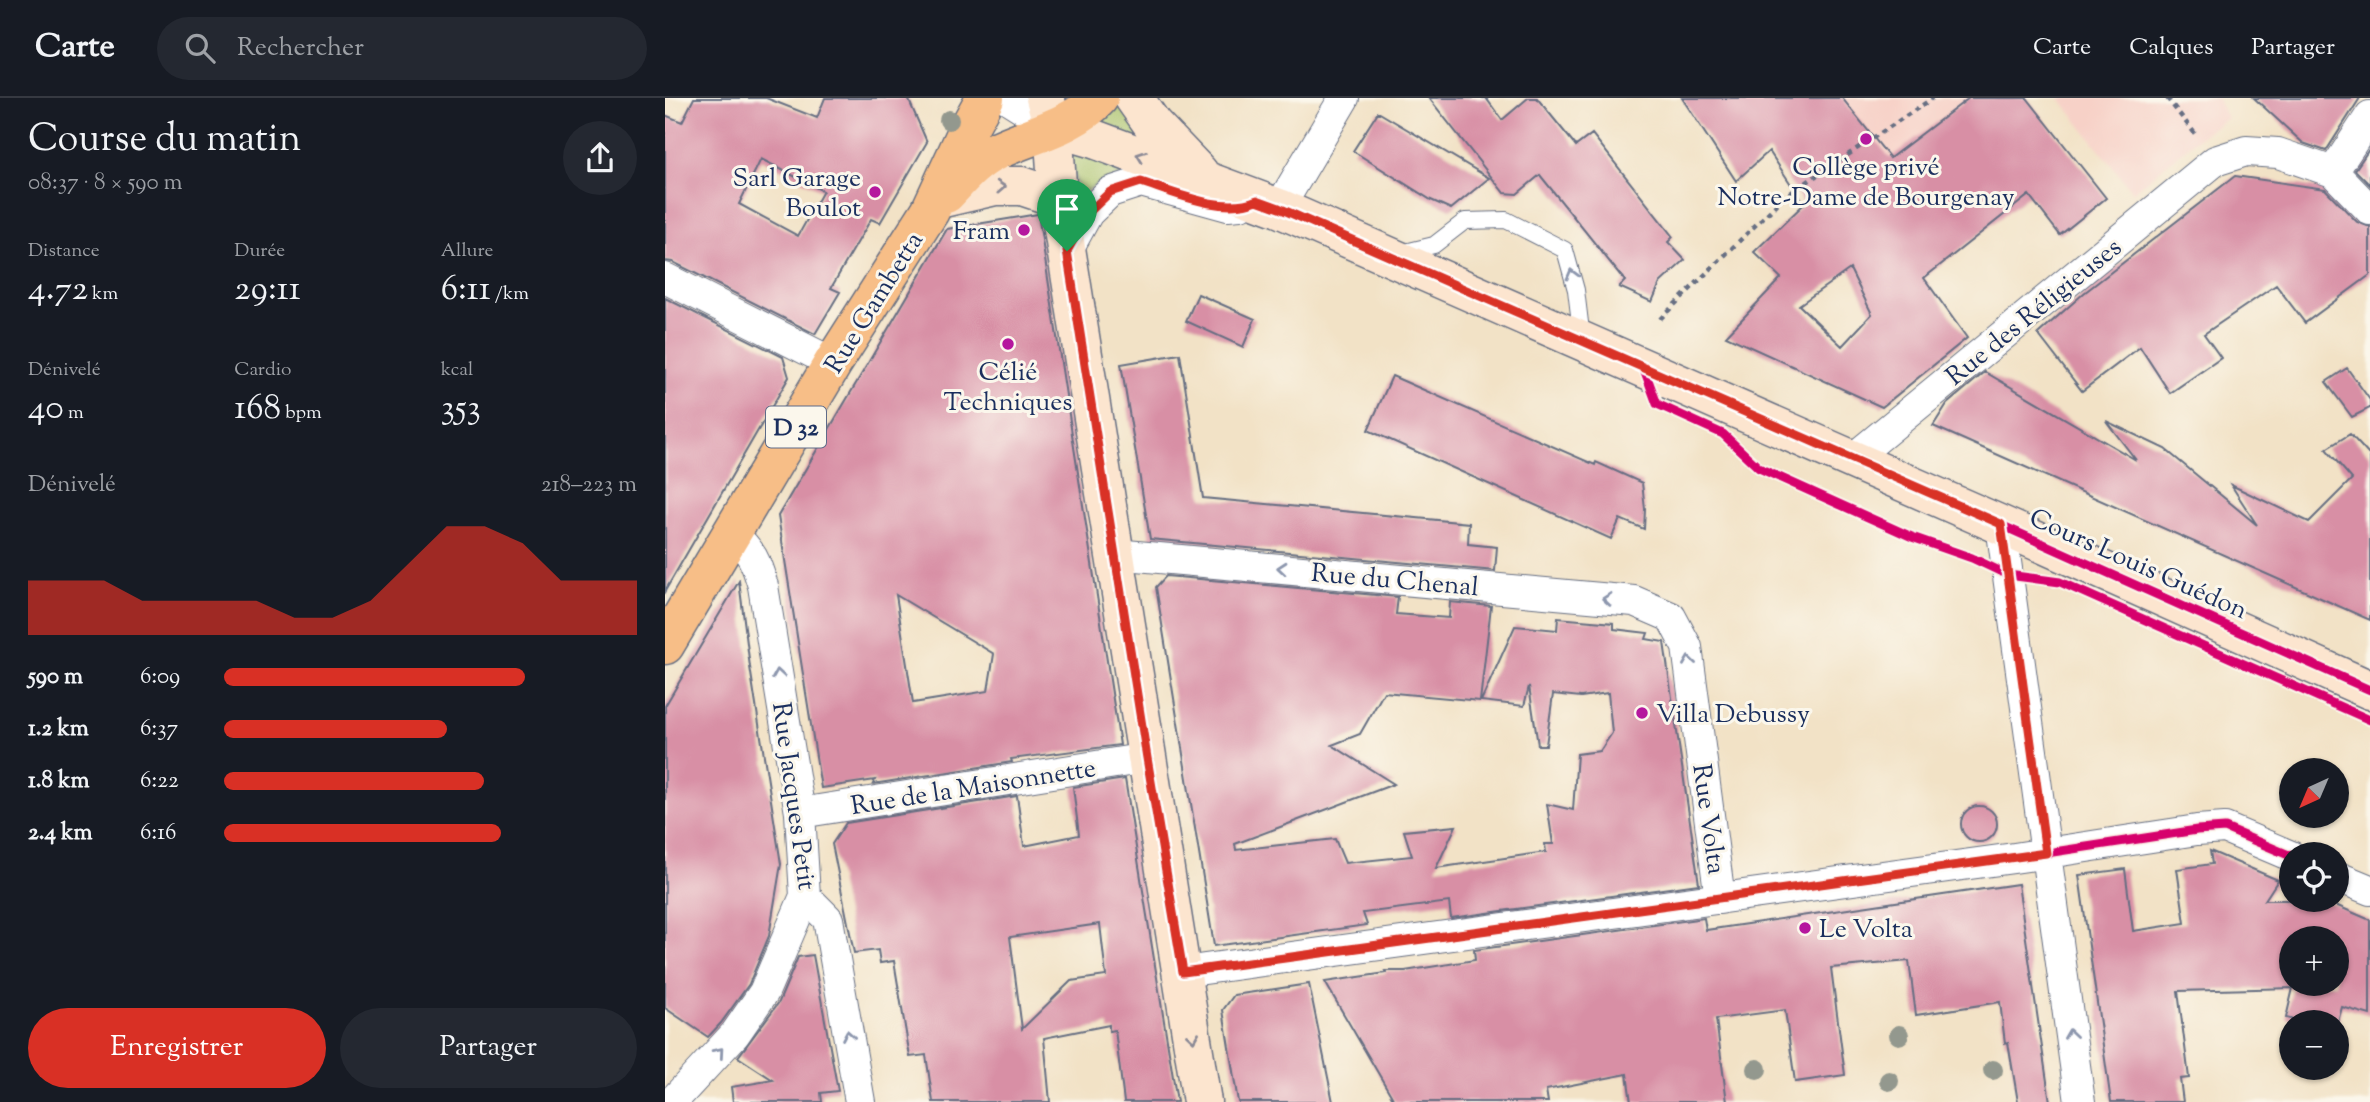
<!DOCTYPE html>
<html lang="fr">
<head>
<meta charset="utf-8">
<style>
	body { margin:0; font-family:"Sorts Mill Goudy",serif; background:#242831; color:#f1f3f6; height:100vh; display:flex; flex-direction:column; font-size:26px; white-space:nowrap }
	* { box-sizing:border-box; margin:0 }
	p { font-size:23px; color:#9ea1a6 }
	.icon { flex:none; width:38px; height:38px; fill:none; stroke:currentColor; stroke-width:2; stroke-linecap:round; stroke-linejoin:round }
	.map { position:relative; flex:1; overflow:hidden }
	.side { display:flex; flex-direction:column; background:#171b24; width:665px }
	.side>* { flex:none }
	.needle { width:46px; rotate:224deg }
	.tools { position:absolute; left:1614px; top:660px; display:grid; gap:14px }
	.tools a { display:grid; place-items:center; width:70px; height:70px; border-radius:50%; background:#171b24; box-shadow:0 2px 5px #0004; font-size:35px }
	.pin { position:absolute; display:grid; place-items:center; width:60px; height:60px; color:#fff; margin:-72px -30px; border-radius:50% 50% 50% 0; rotate:-45deg; box-shadow:0 0 7px #0007 }
	.pin .icon { rotate:45deg }
	.round { display:grid; place-items:center; flex:none; width:74px; height:74px; border-radius:37px; background:#242831 }
	.summary { display:flex; align-items:center; justify-content:space-between; height:119px; padding:0 28px }
	h1 { font-size:38px; font-weight:600; line-height:52px }
	.stats { display:grid; grid-template-columns:repeat(3,1fr); gap:10px; height:119px; padding:7px 28px }
	.stats div { display:grid; align-content:center }
	.stats b { font-size:35px; font-weight:600 }
	.stats small { font-size:19px; font-weight:400 }
	.stats p { font-size:19px }
	.chart { height:196px; padding:14px 28px }
	.chart p { display:flex; justify-content:space-between }
	.chart svg { width:100%; height:126px; margin-top:7px; fill:#d93025; opacity:.7 }
	.cta { display:flex; gap:14px; margin-top:auto; padding:14px 28px }
	.cta a { flex:1; height:80px; border-radius:42px; background:#d93025; color:#fff; font-size:28px; font-weight:600; line-height:80px; text-align:center }
	.cta a+a { background:#242831; color:#f1f3f6 }
	ul { padding:0 28px; list-style:none; font-size:23px }
	li { display:grid; grid-template-columns:112px 84px 1fr; align-items:center; height:52px }
	li i { height:18px; border-radius:9px; background:#d93025 }
	header { display:flex; align-items:center; gap:42px; box-sizing:border-box; height:98px; padding:0 35px; background:#171b24; border-bottom:2px solid #363941 }
	header strong { font-size:33px }
	nav { display:flex; gap:38px; margin-inline-start:auto; font-size:24px }
	.search { width:490px; height:63px; background:#242831; display:flex; align-items:center; gap:18px; box-sizing:border-box; padding:0 24px; border-radius:38px; color:#9ea1a6; font-size:26px }
	main { display:flex; flex:1; min-height:0 }
	.map>svg:first-child { display:block }
	.built { fill:#f7d1c7 }
	.green { fill:#a8c167; stroke:#627862; stroke-width:2 }
	.building { fill:#d88fa5; fill-rule:evenodd }
	.lines { fill:none; stroke-linecap:round; stroke-linejoin:round }
	.lane-casing { stroke:#666e82; stroke-width:18 }
	.street-casing { stroke:#666e82; stroke-width:32 }
	.secondary-casing { stroke:#666e82; stroke-width:41 }
	.primary-casing { stroke:#666e82; stroke-width:41 }
	.path { stroke:#666e82; stroke-width:4.5; stroke-dasharray:5 5; stroke-linecap:butt }
	.lane { stroke:#fff; stroke-width:16 }
	.street { stroke:#fff; stroke-width:30 }
	.secondary { stroke:#fce5cf; stroke-width:38 }
	.primary { stroke:#f7be87; stroke-width:38 }
	.cycleway-casing { stroke:#fbf7ec; stroke-width:13 }
	.cycleway { stroke:#d6006c; stroke-width:9 }
	.tree { fill:#93988e }
	.oneway { stroke:#8c8a96 }
	.oneway2 { stroke:#8d97ae }
	.route-casing { stroke:#fff; stroke-width:14 }
	.route { stroke:#d93025; stroke-width:9 }
	.poi-dot { fill:#b5179e; stroke:#fbf7ec; stroke-width:2.5 }
	.labels { text-anchor:middle; stroke-width:6; stroke-linejoin:round; paint-order:stroke }
	.shield { fill:#fbf7ec; stroke:#5e6b89; stroke-width:2 }
	.shield-label { font-size:24px; font-weight:bold; fill:#1b2f5e }
	.poi-label { font-size:26px; fill:#1b2f5e; stroke:#fbf7ec }
	.street-label { font-size:26px; fill:#1b2f5e; stroke:#fbf7ec }
</style>
</head>
<body>
<header>
<strong>Carte</strong>
<div class="search"><svg class="icon" aria-label="search" viewBox="0 0 24 24"><circle cx="10" cy="10" r="6"/><path d="M15 15l6 6"/></svg>Rechercher</div>
<nav><a>Carte</a><a>Calques</a><a>Partager</a></nav>
</header>
<main>
<section class="side">
<div class="summary"><div><h1>Course du matin</h1><p>08:37 · 8 × 590 m</p></div><a class="round"><svg class="icon" aria-label="share" viewBox="0 0 24 24"><path d="M12 15V3M7 8l5-5 5 5M5 13v7h14v-7"/></svg></a></div>
<div class="stats">
<div><p>Distance</p><b>4.72<small> km</small></b></div>
<div><p>Durée</p><b>29:11</b></div>
<div><p>Allure</p><b>6:11<small> /km</small></b></div>
</div>
<div class="stats">
<div><p>Dénivelé</p><b>40<small> m</small></b></div>
<div><p>Cardio</p><b>168<small> bpm</small></b></div>
<div><p>kcal</p><b>353</b></div>
</div>
<div class="chart"><p><span>Dénivelé</span>218–223 m</p>
<svg viewBox="0 0 160 44" preserveAspectRatio="none"><path d="M0 44V25L10 25L20 25L30 32L40 32L50 32L60 32L70 38L80 38L90 32L100 19L110 6L120 6L130 12L140 25L150 25L160 25V44z"/></svg>
</div>
<ul>
<li><b>590 m</b>6:09<i style="width:73%"></i></li>
<li><b>1.2 km</b>6:37<i style="width:54%"></i></li>
<li><b>1.8 km</b>6:22<i style="width:63%"></i></li>
<li><b>2.4 km</b>6:16<i style="width:67%"></i></li>
</ul>
<div class="cta"><a>Enregistrer</a><a>Partager</a></div>
</section>
<div class="map">
<svg width="1705" height="1004" viewBox="0 0 1705 1004">
	<rect width="100%" height="100%" fill="#fbf7ec"/>
	<filter id="ink" filterUnits="userSpaceOnUse"><feTurbulence type="fractalNoise" baseFrequency=".0143" numOctaves="2"/><feDisplacementMap in="SourceGraphic" scale="14" xChannelSelector="R" yChannelSelector="G"/><feConvolveMatrix kernelMatrix="1 2 1 2 8 2 1 2 1" color-interpolation-filters="sRGB"/></filter>
	<filter id="wash" filterUnits="userSpaceOnUse"><feTurbulence type="fractalNoise" baseFrequency=".00686" numOctaves="4" result="noise"/><feDisplacementMap in="SourceGraphic" scale="28" xChannelSelector="R" yChannelSelector="G"/><feGaussianBlur stdDeviation="1.57" result="paint"/><feColorMatrix in="noise" values="0 0 0 0 0 0 0 0 0 0 0 0 0 0 0 0 0 1.4 0 .05"/><feComposite in="paint" operator="in"/></filter>
	<g filter="url(#wash)">
		<rect width="100%" height="100%" fill="#f2e2c6"/>
		<path class="built" d="M1070,0H1359L1201,122Z
			M1394,0H1552L1562,20L1533,40L1468,94Z"/>
		<path class="green" d="M453,0L507,61L425,27Z
			M410,44L473,75C449,78 433,83 414,99L405,56Z"/>
		<g id="blocks">
			<path class="building" d="M29,0H101L152,20L160,0H243L262,44L215,125L206,121L166,190L175,194L150,236L8,164L0,163V17L17,24ZM96,61L158,93L133,138L74,106Z
				M764,0H821L837,22L863,0H872L911,48L927,36L1008,139L1003,144L1020,162L995,185L987,204L954,189L960,183L875,77L852,96L839,95Z
				M1017,0H1177L1225,60L1304,0H1362L1441,100L1395,137L1364,97L1259,180L1302,240L1217,309L1061,238L1116,180L1089,154L1139,106L1104,53L1071,83ZM1185,171L1207,216L1177,248L1134,207Z
				M1589,0H1695L1661,53L1638,45Z
				M713,14L824,80L786,111L766,102L688,53Z
				M1705,50V87L1690,72Z
				M1570,78L1660,91L1692,124L1705,129V177L1640,225L1611,187L1539,236L1556,260L1505,295L1475,249L1417,293L1373,236L1419,195Z
				M373,116L455,647L346,661L347,664L208,686L210,682L156,690L113,418L282,131ZM231,497L329,556L323,593L248,605Z
				M533,196L590,221L578,249L521,223Z
				M0,200L118,259L124,279L0,493Z
				M515,256L538,400L804,425L803,446L832,449L830,473L485,441L456,266Z
				M1682,270L1705,302V310L1687,319L1661,284Z
				M1320,274L1471,362L1441,323L1500,351L1592,427L1566,387L1644,424L1687,381L1661,351L1685,336L1705,358V522L1268,328L1282,306Z
				M727,278L930,367L931,364L977,385L980,411L979,431L955,421L946,441L703,332Z
				M501,478L733,499L731,516L784,520L785,504L826,508L815,603L719,594L695,636L667,647L729,686L570,746L571,752L670,741L680,765L747,758L739,733L791,728L771,770L881,754L880,746H888L882,706L908,712L912,656L935,653L947,635L943,595L916,599L888,596L881,647H873L864,588L859,608L816,603L850,528L892,532L893,520L949,525V531L983,535L981,541L999,544L1034,786L786,820L784,804L698,815L702,827L549,848L491,489Z
				M74,483L85,569L116,766L104,838L84,886L56,925L43,939L0,910V608Z
				M460,681L512,1004H459L450,932L444,933V927L379,940L385,1004H268L261,957L245,959L229,863L215,865L213,852L189,855L167,746L181,725L352,698L359,748L414,737L408,689ZM435,826L441,878L406,883L357,931L345,839Z
				M1296 726a18 18 0 1 1 36 0a18 18 0 1 1-36 0Z
				M1545,753L1613,782L1600,802H1659L1705,822V917L1677,909L1673,924H1637L1621,920L1628,890L1513,893L1524,980L1515,981L1518,1004H1446L1414,777L1460,771L1468,833L1520,825L1512,771L1547,766ZM1626,840H1671V886H1626Z
				M1353,786L1385,1004H1353L1343,944L1340,945L1335,904L1251,917L1244,863L1166,870L1180,977L1130,984L1120,912L1051,921L1062,1004H966L962,976L881,992L883,1004H730L660,884L721,875L720,873H740L810,862L809,852L1039,820L1041,832Z
				M148,857L173,993L156,995L157,1004H68L66,989L108,982L73,959L114,904L133,859Z
				M644,886L668,1004H573L558,912L569,897Z"/>
		</g>
	</g>
	<g filter="url(#ink)">
		<use href="#blocks" fill-opacity="0" stroke="#666e82" stroke-width="2"/>
		<g class="lines">
			<defs>
				<path id="lane" d="M736,155L769,147L800,123L841,122L900,152L911,192L917,241"/>
				<path id="street" d="M342,0L388,29
					M1668,74L1705,18
					M614,110L679,0
					M402,153L423,115L445,94L476,84L563,108L575,107
					M0,180L168,265
					M1186,362L1550,63L1581,53L1613,55L1668,74L1705,112
					M1336,427L1415,1004
					M67,436C87,453 91,464 98,488L135,715L140,798L163,821L195,1004
					M450,456L969,503L1006,519L1022,549L1055,801
					M135,715L482,660
					M1671,778L1705,792
					M518,874L1349,760L1532,732L1560,730L1626,758
					M7,1004L70,936L99,894L140,798"/>
				<path id="secondary" d="M380,0L388,29L393,100L537,1004
					M469,0L488,27L534,75
					M388,29L429,41L614,110L1336,427L1705,592
					M278,100L330,88H357L393,100"/>
				<path id="primary" d="M281,96C297,79 310,63 331,53C362,38 411,27 434,0
					M0,547L168,265L265,113L303,31L320,0"/>
			</defs>
			<use href="#lane" class="lane-casing"/>
			<use href="#street" class="street-casing"/>
			<use href="#secondary" class="secondary-casing"/>
			<use href="#primary" class="primary-casing"/>
			<path class="path" d="M1502,0L1531,37
				M995,221L1118,100L1268,0"/>
			<use href="#lane" class="lane"/>
			<use href="#street" class="street"/>
			<use href="#secondary" class="secondary"/>
			<use href="#primary" class="primary"/>
			<defs>
				<path id="cycleway" d="M918,243L1336,427L1705,592
					M979,271L992,306L1058,336L1094,370L1247,439L1307,460L1343,477L1395,484L1705,622
					M518,874L1349,760L1532,732L1560,730L1626,758"/>
			</defs>
			<use href="#cycleway" class="cycleway-casing"/>
			<use href="#cycleway" class="cycleway"/>
		</g>
		<g class="tree">
			<circle cx="284" cy="22" r="10"/>
			<circle cx="1234" cy="937" r="10"/>
			<circle cx="1092" cy="971" r="10"/>
			<circle cx="1328" cy="972" r="10"/>
			<circle cx="1224" cy="983" r="10"/>
		</g>
		<defs><path id="oneway-chevron" d="M-2-3.5L2.5 0L-2 3.5" fill="none" stroke-width="1.6" stroke-linecap="round" stroke-linejoin="round" transform="scale(1.75)"/></defs>
		<g class="oneway">
			<use href="#oneway-chevron" transform="translate(476 58) rotate(-160)"/>
			<use href="#oneway-chevron" transform="translate(336 89) rotate(-3)"/>
			<use href="#oneway-chevron" transform="translate(528 939) rotate(82)"/>
		</g>
		<g class="oneway2">
			<use href="#oneway-chevron" transform="translate(907 176) rotate(-105)"/>
			<use href="#oneway-chevron" transform="translate(617 470) rotate(-175)"/>
			<use href="#oneway-chevron" transform="translate(942 501) rotate(-175)"/>
			<use href="#oneway-chevron" transform="translate(1024 563) rotate(-98)"/>
			<use href="#oneway-chevron" transform="translate(113 576) rotate(-99)"/>
			<use href="#oneway-chevron" transform="translate(1405 936) rotate(-98)"/>
			<use href="#oneway-chevron" transform="translate(183 937) rotate(-100)"/>
			<use href="#oneway-chevron" transform="translate(54 954) rotate(-49)"/>
		</g>
	</g>
	<g class="lines" filter="url(#ink)">
		<defs>
			<path id="route" d="M476,84C510,95 559,117 592,102L614,110L1336,426L1381,755L518,874L482,660L402,153L423,115L445,94Z"/>
		</defs>
		<use href="#route" class="route-casing"/>
		<use href="#route" class="route"/>
	</g>
	<g class="poi-dot">
		<circle cx="1201" cy="41" r="7"/>
		<circle cx="210" cy="94" r="7"/>
		<circle cx="359" cy="132" r="7"/>
		<circle cx="343" cy="246" r="7"/>
		<circle cx="977" cy="615" r="7"/>
		<circle cx="1140" cy="830" r="7"/>
	</g>
	<g class="labels">
		<rect class="shield" x="101" y="308.5" width="60" height="41" rx="5"/>
		<g class="shield-label">
			<text x="131" y="337">D 32</text>
		</g>
		<g class="poi-label">
			<text x="1201" y="77">Collège privé<tspan x="1201" dy="30">Notre-Dame de Bourgenay</tspan></text>
			<text x="196" y="88" text-anchor="end">Sarl Garage<tspan x="196" dy="30">Boulot</tspan></text>
			<text x="345" y="141" text-anchor="end">Fram</text>
			<text x="343" y="282">Célié<tspan x="343" dy="30">Techniques</tspan></text>
			<text x="991" y="624" text-anchor="start">Villa Debussy</text>
			<text x="1154" y="839" text-anchor="start">Le Volta</text>
		</g>
		<g class="street-label">
			<text transform="translate(208 204) rotate(-58)" y="9">Rue Gambetta</text>
			<text transform="translate(1368 213) rotate(-39)" y="9">Rue des Réligieuses</text>
			<text transform="translate(1474 465) rotate(24)" y="9">Cours Louis Guédon</text>
			<text transform="translate(730 481) rotate(5)" y="9">Rue du Chenal</text>
			<text transform="translate(308 688) rotate(-9)" y="9">Rue de la Maisonnette</text>
			<text transform="translate(130 698) rotate(82)" y="9">Rue Jacques Petit</text>
			<text transform="translate(1045 721) rotate(82)" y="9">Rue Volta</text>
		</g>
	</g>
</svg>
<div class="tools">
<a><svg class="needle" viewBox="-14 -14 28 28"><path d="M0-13l5 13h-10z" fill="#e53935"/><path d="M0 13l5-13h-10z" fill="#9ea1a6"/></svg></a>
<a><svg class="icon" aria-label="locate" viewBox="0 0 24 24"><circle cx="12" cy="12" r="6"/><path d="M12 2v4M12 18v4M2 12h4M18 12h4"/></svg></a>
<a>+</a>
<a>−</a>
</div>
<div class="pin" style="left:402px;top:153px;background:#1e9e55"><svg class="icon" aria-label="arrive" viewBox="0 0 24 24"><path d="M6 21V4h12l-3 4 3 4H6"/></svg></div>
</div>
</main>
</body>
</html>
